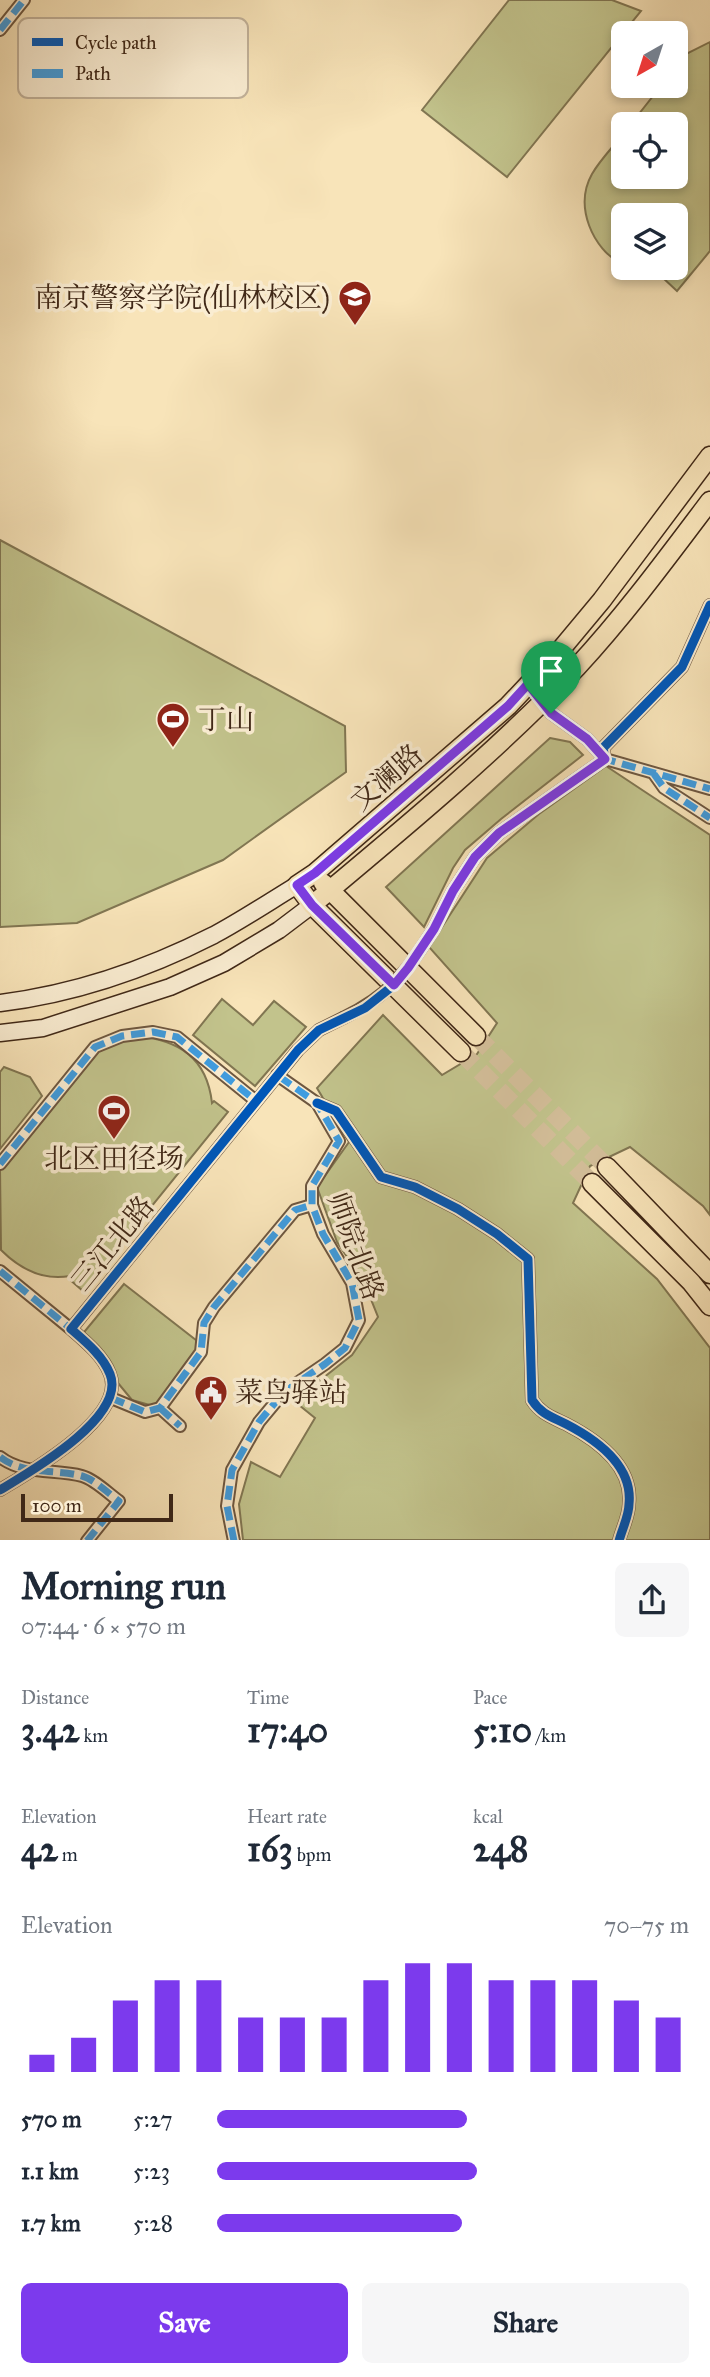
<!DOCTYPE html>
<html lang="en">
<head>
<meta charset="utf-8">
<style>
	body { margin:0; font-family:"IM FELL Great Primer","Noto Serif SC",serif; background:#f6f6f7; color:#1f2937; height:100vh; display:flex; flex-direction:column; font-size:26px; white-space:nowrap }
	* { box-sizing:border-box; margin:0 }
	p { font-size:23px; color:#747a83 }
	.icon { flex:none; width:38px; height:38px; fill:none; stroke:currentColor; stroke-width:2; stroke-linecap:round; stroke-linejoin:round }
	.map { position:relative; height:1540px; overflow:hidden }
	.sheet { display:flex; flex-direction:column; background:#fff; flex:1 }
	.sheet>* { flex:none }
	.needle { width:46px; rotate:219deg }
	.buttons { position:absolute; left:611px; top:21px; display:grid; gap:14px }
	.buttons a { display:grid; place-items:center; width:77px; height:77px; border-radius:10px; background:#fff; box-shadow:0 4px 10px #0003; font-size:35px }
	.scale { position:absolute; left:21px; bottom:18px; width:152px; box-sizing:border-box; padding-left:7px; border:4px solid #402817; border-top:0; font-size:19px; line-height:24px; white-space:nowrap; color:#402817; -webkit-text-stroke:5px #faedd2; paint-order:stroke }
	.pin { position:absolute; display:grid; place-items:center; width:60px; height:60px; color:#fff; margin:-72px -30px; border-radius:50% 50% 50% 0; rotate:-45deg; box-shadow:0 0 7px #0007 }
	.pin .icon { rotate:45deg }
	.round { display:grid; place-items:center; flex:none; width:74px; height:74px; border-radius:10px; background:#f6f6f7 }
	.head { display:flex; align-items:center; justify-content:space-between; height:119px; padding:0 21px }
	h1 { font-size:38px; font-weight:700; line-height:52px }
	.metrics { display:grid; grid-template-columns:repeat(3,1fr); gap:10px; height:119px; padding:7px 21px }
	.metrics div { display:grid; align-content:center }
	.metrics b { font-size:35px; font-weight:700 }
	.metrics small { font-size:19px; font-weight:400 }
	.metrics p { font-size:19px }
	.chart { height:196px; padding:14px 21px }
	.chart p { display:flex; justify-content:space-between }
	.chart svg { width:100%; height:126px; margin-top:7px; stroke:#7c3aed; stroke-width:6 }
	.button { display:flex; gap:14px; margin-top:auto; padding:14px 21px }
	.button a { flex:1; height:80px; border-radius:10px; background:#7c3aed; color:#fff; font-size:28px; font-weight:700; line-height:80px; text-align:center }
	.button a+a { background:#f6f6f7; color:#1f2937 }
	ul { padding:0 21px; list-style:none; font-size:23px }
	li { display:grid; grid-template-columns:112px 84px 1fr; align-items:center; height:52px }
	li i { height:18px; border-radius:9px; background:#7c3aed }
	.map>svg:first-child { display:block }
	.green { fill:#c2c38c; stroke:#817652; stroke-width:2 }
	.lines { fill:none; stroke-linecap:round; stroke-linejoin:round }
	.primary-tunnel { stroke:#d3be99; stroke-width:18; stroke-dasharray:18 9; stroke-linecap:butt }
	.street-casing { stroke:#6e5740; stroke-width:14 }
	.secondary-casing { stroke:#402817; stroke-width:19 }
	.primary-casing { stroke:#402817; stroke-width:21 }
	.street { stroke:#faedd2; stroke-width:10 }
	.secondary { stroke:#faedd2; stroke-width:16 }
	.primary { stroke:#f8e4b9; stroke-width:18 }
	.street-bridge-casing { stroke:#6e5740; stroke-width:14; stroke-linecap:butt }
	.street-bridge { stroke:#faedd2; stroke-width:10 }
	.quiet { stroke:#3f9cdf; stroke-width:7; stroke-dasharray:14 7; stroke-linecap:butt }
	.cycleway-casing { stroke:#faedd2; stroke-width:13 }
	.cycleway { stroke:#0057b8; stroke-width:9 }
	.route-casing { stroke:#fff; stroke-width:14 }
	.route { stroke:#7c3aed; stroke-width:9 }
	.labels { text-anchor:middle; stroke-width:7; stroke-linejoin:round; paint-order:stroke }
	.poi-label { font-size:28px; fill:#402817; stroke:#faedd2; text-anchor:start }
	.street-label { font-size:28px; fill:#402817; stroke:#faedd2 }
	.key { fill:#faedd2; stroke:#c2b29a; stroke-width:2 }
	.key-label { font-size:19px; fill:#402817 }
</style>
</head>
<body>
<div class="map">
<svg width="710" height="1541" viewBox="0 0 710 1541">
	<rect width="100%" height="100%" fill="#f8e4b9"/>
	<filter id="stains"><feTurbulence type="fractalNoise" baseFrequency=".00286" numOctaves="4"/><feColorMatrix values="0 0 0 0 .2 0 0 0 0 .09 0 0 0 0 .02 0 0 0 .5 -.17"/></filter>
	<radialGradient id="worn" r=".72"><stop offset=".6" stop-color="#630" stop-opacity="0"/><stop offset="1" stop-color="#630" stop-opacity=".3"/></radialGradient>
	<path class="green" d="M509,0H612L641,11L507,177L422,110Z
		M710,42V251L677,291L662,277L643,274L629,268H676V215H623V265C592,249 574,206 592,174C600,160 613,147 623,134V177H676V124H631L661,86H676V68L686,54Z
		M0,540L345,726L346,772L223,860L77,923L0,927Z
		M550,738L570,742L583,755L501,819L465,850L453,868L424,927L386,887Z
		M606,766L710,835V1215L703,1206L630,1147L590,1166L573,1203L657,1279L710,1348V1540H243L239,1504L251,1462L280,1477L315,1418L294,1401L352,1355L378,1317L364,1282L337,1242L317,1187L349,1142L317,1088L383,1015L442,1075L477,1054L497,1023L429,947L487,858L539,814Z
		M222,999L253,1025L274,1001L306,1027L255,1086L193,1035Z
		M137,1036C179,1040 207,1058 212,1103L214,1101L228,1112L83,1291L69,1279L70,1276C42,1281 20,1269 1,1250L0,1169L99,1048Z
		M4,1067L30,1077L42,1096L0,1149V1072Z
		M124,1284L201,1344L160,1408L132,1400L80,1337Z"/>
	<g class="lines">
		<path class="primary-tunnel" d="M476,1036L607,1167
			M461,1052L592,1183"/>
		<defs>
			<path id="street" d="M0,30L24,0
				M528,684L551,713L587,739L605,759L710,789
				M654,774L664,788L710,818
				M434,929L453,891L475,857L499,833L605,759L603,748L682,667L710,605
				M317,1103L336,1111L381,1177L415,1187L458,1209L497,1234L528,1259L532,1400C541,1414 552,1417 566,1424C597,1440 633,1466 629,1504C629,1516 622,1529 619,1541
				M0,1164L95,1047L122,1036L153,1032L177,1037L256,1101
				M0,1271L71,1329
				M111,1398L145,1412L160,1408L201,1352L204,1323L214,1307L295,1210L312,1205
				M160,1408L180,1426
				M0,1457C23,1475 55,1469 82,1476C94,1479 109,1494 119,1501L87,1541
				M0,1490C30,1472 127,1417 110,1374C103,1356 86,1342 71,1329L298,1050L319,1030L343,1018
				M234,1541L227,1506L232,1470L259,1422L284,1392L325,1364L345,1348L359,1320L352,1283L323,1234L312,1205V1186L339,1141L317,1103L277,1075"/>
			<path id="secondary" d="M0,1003C74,994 147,969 214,935C242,920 269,902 297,885
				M0,1033L43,1028L170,987L224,963L279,930L312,905"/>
			<path id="primary" d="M323,883L476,1036
				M312,905C403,829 495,753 577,667C625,615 667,558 710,501
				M461,1052L312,905L297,885L315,873L508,706L557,654L602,600L710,456
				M607,1167L710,1274
				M592,1183L691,1282L710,1306"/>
		</defs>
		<use href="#street" class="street-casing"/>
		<use href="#secondary" class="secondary-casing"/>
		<use href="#primary" class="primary-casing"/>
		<use href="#street" class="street"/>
		<use href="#secondary" class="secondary"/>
		<use href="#primary" class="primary"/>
		<defs>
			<path id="street-bridge" d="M343,1018C392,994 405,973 434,929"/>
		</defs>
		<use href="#street-bridge" class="street-bridge-casing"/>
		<use href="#street-bridge" class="street-bridge"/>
		<path class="quiet" d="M0,30L24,0
			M528,684L551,713L587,739L605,759L710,789
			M654,774L664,788L710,818
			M0,1164L95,1047L122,1036L153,1032L177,1037L256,1101
			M0,1271L71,1329
			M111,1398L145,1412L160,1408L201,1352L204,1323L214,1307L295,1210L312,1205
			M160,1408L180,1426
			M0,1457C23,1475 55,1469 82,1476C94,1479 109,1494 119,1501L87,1541
			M234,1541L227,1506L232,1470L259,1422L284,1392L325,1364L345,1348L359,1320L352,1283L323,1234L312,1205V1186L339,1141L317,1103L277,1075"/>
		<defs>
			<path id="cycleway" d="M317,1103L336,1111L381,1177L415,1187L458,1209L497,1234L528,1259L532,1400C541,1414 552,1417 566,1424C597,1440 633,1466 629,1504C629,1516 622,1529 619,1541
				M0,1490C30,1472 127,1417 110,1374C103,1356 86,1342 71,1329L298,1050L319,1030L365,1008L394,985L434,929L453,891L475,857L499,833L605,759L603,748L682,667L710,605"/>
		</defs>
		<use href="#cycleway" class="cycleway-casing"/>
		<use href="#cycleway" class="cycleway"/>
	</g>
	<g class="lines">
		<defs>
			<path id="route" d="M528,684L551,713L587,739L605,759L499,833L475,857L453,891L434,929L408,968L394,985L312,905L297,885L315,873L508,706Z"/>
		</defs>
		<use href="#route" class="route-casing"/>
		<use href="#route" class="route"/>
	</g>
	<defs>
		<symbol id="university-pin" viewBox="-11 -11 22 30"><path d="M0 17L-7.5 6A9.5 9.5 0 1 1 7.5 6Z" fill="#8f2418" stroke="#faedd2"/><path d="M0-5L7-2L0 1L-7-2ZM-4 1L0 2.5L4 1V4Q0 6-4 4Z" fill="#fff"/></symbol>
		<symbol id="stadium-pin" viewBox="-11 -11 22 30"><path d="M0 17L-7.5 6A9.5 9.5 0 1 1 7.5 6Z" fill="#8f2418" stroke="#faedd2"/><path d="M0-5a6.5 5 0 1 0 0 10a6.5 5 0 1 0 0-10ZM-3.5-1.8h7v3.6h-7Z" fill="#fff"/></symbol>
		<symbol id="civic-pin" viewBox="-11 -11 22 30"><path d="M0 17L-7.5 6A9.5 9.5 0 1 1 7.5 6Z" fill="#8f2418" stroke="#faedd2"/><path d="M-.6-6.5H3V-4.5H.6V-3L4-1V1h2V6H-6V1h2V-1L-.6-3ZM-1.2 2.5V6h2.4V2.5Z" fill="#fff"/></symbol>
	</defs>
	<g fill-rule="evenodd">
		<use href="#university-pin" x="336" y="278" width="38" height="52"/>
		<use href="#stadium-pin" x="154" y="700" width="38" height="52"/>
		<use href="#stadium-pin" x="95" y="1092" width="38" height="52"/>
		<use href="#civic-pin" x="192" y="1373" width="38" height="52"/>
	</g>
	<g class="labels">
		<g class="poi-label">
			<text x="330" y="307" text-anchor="end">南京警察学院(仙林校区)</text>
			<text x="198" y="729">丁山</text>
			<text x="114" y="1168" text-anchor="middle">北区田径场</text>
			<text x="235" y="1402">菜鸟驿站</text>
		</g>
		<g class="street-label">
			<text transform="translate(386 777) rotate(-41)" y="10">文澜路</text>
			<text transform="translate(112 1243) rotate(-51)" y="10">三江北路</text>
			<text transform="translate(356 1246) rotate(70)" y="10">师院北路</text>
		</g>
	</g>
	<rect x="18" y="18" width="230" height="80" rx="10" class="key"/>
	<rect x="32" y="38" width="31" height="8" fill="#0057b8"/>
	<rect x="32" y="69" width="31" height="9" fill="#3f9cdf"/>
	<g class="key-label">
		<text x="75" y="49">Cycle path</text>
		<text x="75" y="80">Path</text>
	</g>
	<rect width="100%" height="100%" filter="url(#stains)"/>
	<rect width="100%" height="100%" fill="url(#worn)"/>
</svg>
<div class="buttons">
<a><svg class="needle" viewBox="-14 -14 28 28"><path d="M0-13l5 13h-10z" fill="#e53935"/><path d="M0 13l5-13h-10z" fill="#747a83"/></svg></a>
<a><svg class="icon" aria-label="locate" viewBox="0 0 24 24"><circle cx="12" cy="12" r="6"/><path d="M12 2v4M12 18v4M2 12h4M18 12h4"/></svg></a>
<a><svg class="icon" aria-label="layers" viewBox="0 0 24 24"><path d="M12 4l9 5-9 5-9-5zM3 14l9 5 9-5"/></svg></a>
</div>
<div class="scale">100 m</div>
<div class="pin" style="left:551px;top:713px;background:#1e9e55"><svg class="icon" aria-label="arrive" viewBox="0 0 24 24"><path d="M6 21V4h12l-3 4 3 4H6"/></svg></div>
</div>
<section class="sheet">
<div class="head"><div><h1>Morning run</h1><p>07:44 · 6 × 570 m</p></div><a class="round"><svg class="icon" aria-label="share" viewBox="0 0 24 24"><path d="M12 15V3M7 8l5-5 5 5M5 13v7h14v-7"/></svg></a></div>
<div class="metrics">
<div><p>Distance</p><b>3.42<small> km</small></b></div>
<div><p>Time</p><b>17:40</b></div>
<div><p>Pace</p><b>5:10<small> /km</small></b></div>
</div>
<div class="metrics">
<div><p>Elevation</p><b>42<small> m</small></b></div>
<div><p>Heart rate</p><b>163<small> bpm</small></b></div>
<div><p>kcal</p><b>248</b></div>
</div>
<div class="chart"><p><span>Elevation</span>70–75 m</p>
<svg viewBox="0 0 160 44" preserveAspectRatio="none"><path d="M5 44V38M15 44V32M25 44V19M35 44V12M45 44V12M55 44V25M65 44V25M75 44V25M85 44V12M95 44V6M105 44V6M115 44V12M125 44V12M135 44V12M145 44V19M155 44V25"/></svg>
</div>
<ul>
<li><b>570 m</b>5:27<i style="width:53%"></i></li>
<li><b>1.1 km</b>5:23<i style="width:55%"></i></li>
<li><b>1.7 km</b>5:28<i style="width:52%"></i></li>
</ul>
<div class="button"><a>Save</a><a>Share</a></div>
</section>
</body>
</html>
